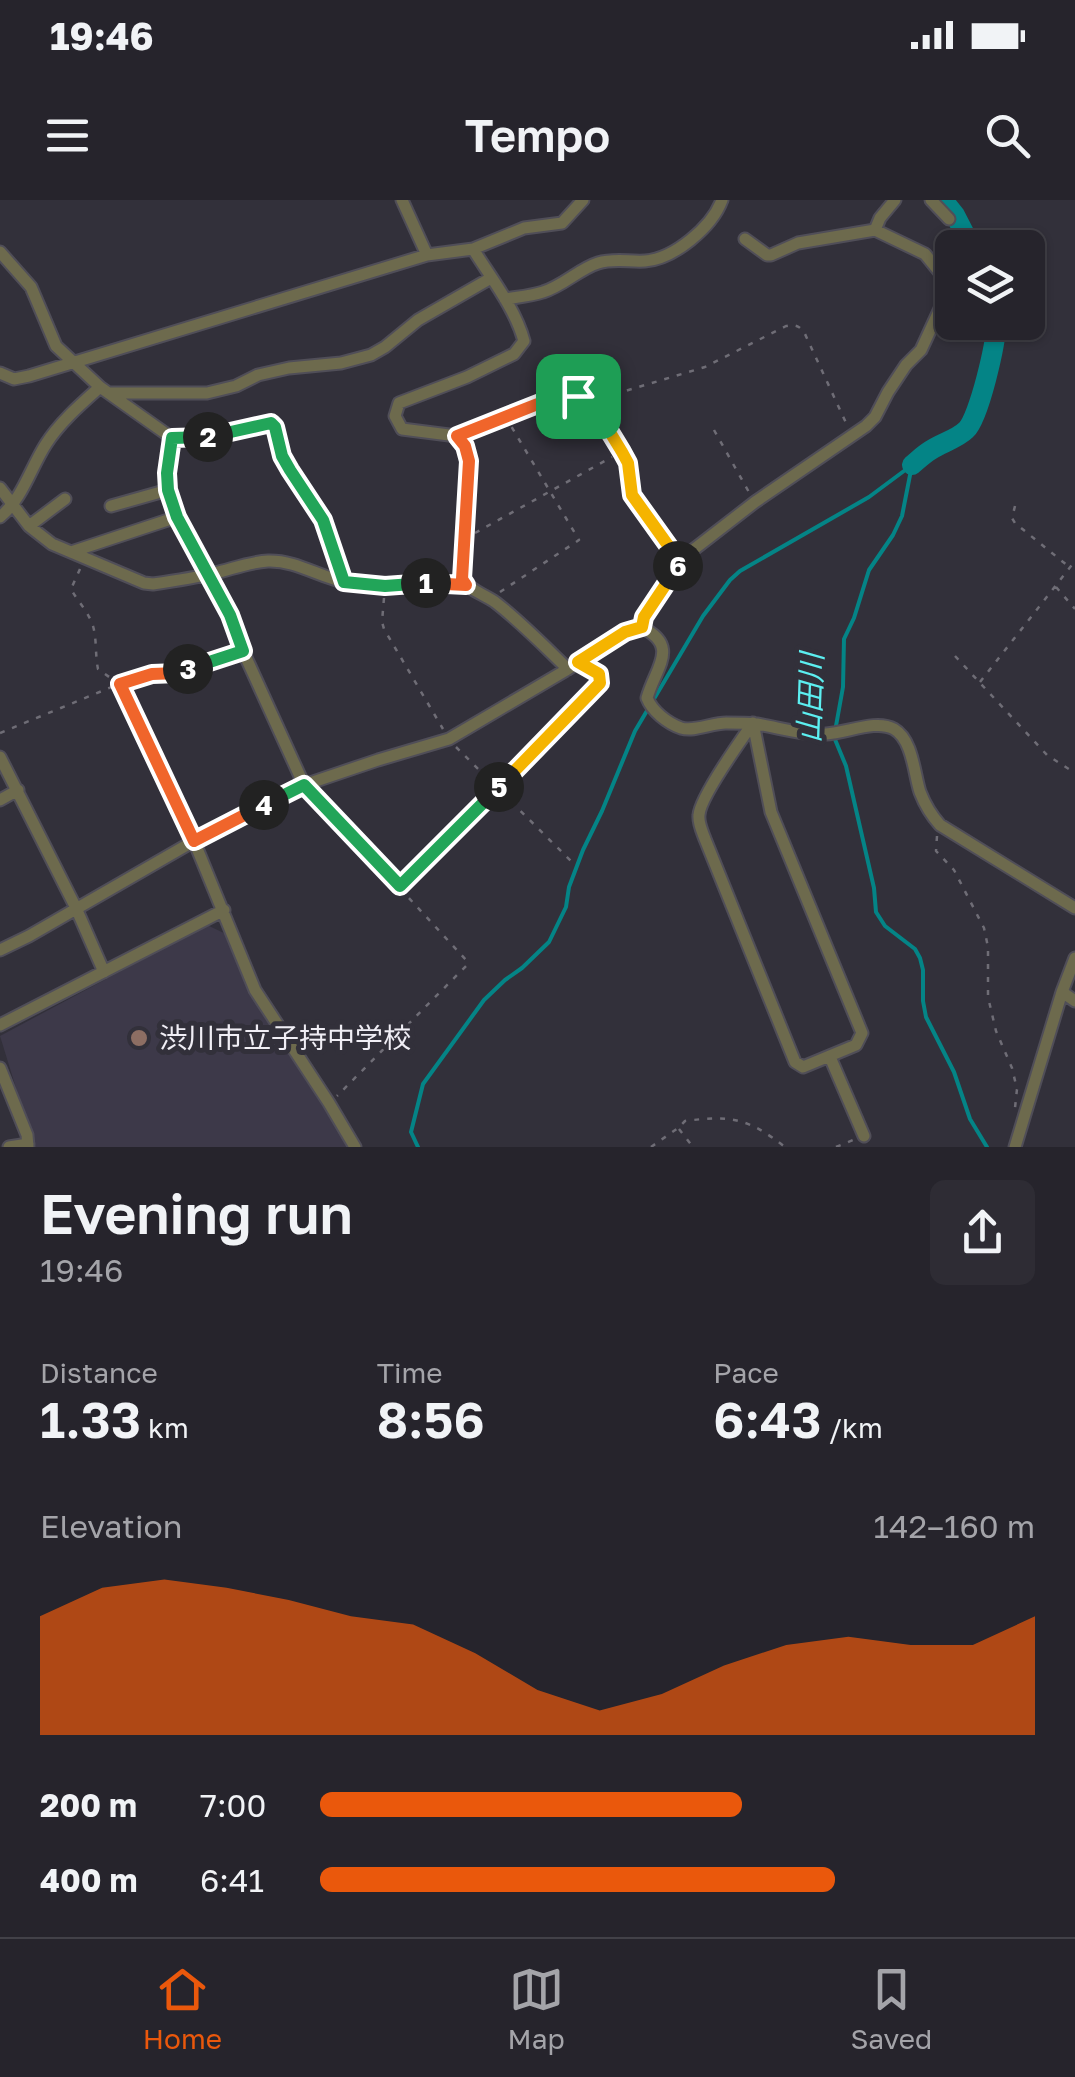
<!DOCTYPE html>
<html lang="en">
<head>
<meta charset="utf-8">
<style>
	body { margin:0; font-family:"Golos Text","Noto Sans JP",sans-serif; background:#2e2c34; color:#f1f3f6; height:100vh; display:flex; flex-direction:column; font-size:38px; white-space:nowrap }
	* { box-sizing:border-box; margin:0 }
	p { font-size:32px; color:#a4a4a9 }
	.icon { flex:none; width:55px; height:55px; fill:none; stroke:currentColor; stroke-width:2; stroke-linecap:round; stroke-linejoin:round }
	.map { position:relative; height:947px; overflow:hidden }
	.details { display:flex; flex-direction:column; background:#26242c; flex:1 }
	.details>* { flex:none }
	.fabs { position:absolute; left:935px; top:30px; display:grid; gap:20px }
	.fabs a { display:grid; place-items:center; width:110px; height:110px; border-radius:15px; background:#26242c; box-shadow:0 2px 8px #0004,0 0 0 2px #424148; font-size:50px }
	.pin { position:absolute; display:grid; place-items:center; width:85px; height:85px; color:#fff; margin:-42px; border-radius:20px; box-shadow:0 5px 15px #0006 }
	.km { position:absolute; width:50px; height:50px; margin:-25px; border-radius:50%; background:#222; color:#fff; font-size:28px; line-height:50px; text-align:center }
	.round { display:grid; place-items:center; flex:none; width:105px; height:105px; border-radius:15px; background:#2e2c34 }
	.head { display:flex; align-items:center; justify-content:space-between; height:170px; padding:0 40px }
	h1 { font-size:55px; font-weight:600; line-height:75px }
	.metrics { display:grid; grid-template-columns:repeat(3,1fr); gap:15px; height:170px; padding:10px 40px }
	.metrics div { display:grid; align-content:center }
	.metrics b { font-size:50px; font-weight:600 }
	.metrics small { font-size:28px; font-weight:400 }
	.metrics p { font-size:28px }
	.chart { height:280px; padding:20px 40px }
	.chart p { display:flex; justify-content:space-between }
	.chart svg { width:100%; height:180px; margin-top:10px; fill:#ea580c; opacity:.7 }
	ul { padding:0 40px; list-style:none; font-size:32px }
	li { display:grid; grid-template-columns:160px 120px 1fr; align-items:center; height:75px }
	li i { height:25px; border-radius:12px; background:#ea580c }
	.status { display:flex; justify-content:space-between; align-items:center; height:70px; padding:0 50px; background:#26242c; direction:ltr }
	.status svg { height:28px; fill:currentColor }
	header { display:flex; justify-content:space-between; align-items:center; height:130px; padding:0 40px; background:#26242c; font-size:45px; font-weight:600 }
	.tabs { display:flex; justify-content:space-around; align-items:center; height:140px; border-top:2px solid #424148; background:#26242c; font-size:28px; color:#a4a4a9 }
	.tabs a { display:grid; justify-items:center; gap:5px }
	.tabs .selected { color:#ea580c }
	.map>svg:first-child { display:block }
	.built { fill:#3d3949 }
	.lines { fill:none; stroke-linecap:round; stroke-linejoin:round }
	.stream { stroke:#048486; stroke-width:4 }
	.river { stroke:#048486; stroke-width:20 }
	.minor-casing { stroke:#504e58; stroke-width:15 }
	.path { stroke:#6f6d76; stroke-width:2.5; stroke-dasharray:5 8; stroke-linecap:butt }
	.minor { stroke:#6d6a4d; stroke-width:11 }
	.split-1-casing { stroke:#fff; stroke-width:20 }
	.split-2-casing { stroke:#fff; stroke-width:20 }
	.split-3-casing { stroke:#fff; stroke-width:20 }
	.split-4-casing { stroke:#fff; stroke-width:20 }
	.split-5-casing { stroke:#fff; stroke-width:20 }
	.split-6-casing { stroke:#fff; stroke-width:20 }
	.split-7-casing { stroke:#fff; stroke-width:20 }
	.split-1 { stroke:#f0652b; stroke-width:12 }
	.split-2 { stroke:#22a559; stroke-width:12 }
	.split-3 { stroke:#22a559; stroke-width:12 }
	.split-4 { stroke:#f0652b; stroke-width:12 }
	.split-5 { stroke:#22a559; stroke-width:12 }
	.split-6 { stroke:#f5b400; stroke-width:12 }
	.split-7 { stroke:#f5b400; stroke-width:12 }
	.education-dot { fill:#8d6e63; stroke:#32303a; stroke-width:4 }
	.labels { text-anchor:middle; stroke-width:10; stroke-linejoin:round; paint-order:stroke }
	.poi-label { font-size:28px; fill:#f0eef5; stroke:#32303a; text-anchor:start }
	.water-label { font-size:30px; font-style:italic; fill:#5ceff1; stroke:#32303a }
</style>
</head>
<body>
<div class="status"><b>19:46</b><svg viewBox="0 0 49 12"><path d="M0 12V9h3v3zM5 12V6h3v6zM10 12V3h3v9zM15 12V0h3v12zM26 1h20v11H26zM47 4h2v5h-2z"/></svg></div>
<header><svg class="icon" aria-label="menu" viewBox="0 0 24 24"><path d="M4 6h16M4 12h16M4 18h16"/></svg>Tempo<svg class="icon" aria-label="search" viewBox="0 0 24 24"><circle cx="10" cy="10" r="6"/><path d="M15 15l6 6"/></svg></header>
<div class="map">
<svg width="1075" height="947" viewBox="0 0 1075 947">
	<rect width="100%" height="100%" fill="#32303a"/>
	<path class="built" d="M207,725L228,735L252,798L349,947H32V940L0,836Z"/>
	<g class="lines">
		<path class="stream" d="M912,265L902,316L893,335L869,370L854,418L844,439L843,487L834,537L846,566L874,688L876,712L885,726L915,749L920,758L923,770V801L926,817L954,872L970,919L987,947
			M418,947L411,932L423,884L484,800L505,780L522,768L549,742L566,707L569,687L583,650L602,611L635,531L703,416L730,380L740,371L869,297L912,265"/>
		<path class="river" d="M943,0L955,15L972,48
			M912,265C918,260 924,254 931,250C941,243 957,239 966,230C979,218 997,141 996,122"/>
		<defs>
			<path id="minor" d="M402,0L427,55
				M931,0L949,19
				M875,30L880,18L895,0
				M473,49C491,78 515,108 524,141L514,154L467,177L399,203L395,216L402,229L457,236L465,246L469,261L462,379C470,391 484,394 495,402C521,422 544,446 568,469
				M0,52L31,87L56,146L100,187C81,204 60,222 46,244C30,269 23,298 0,317
				M505,99C517,97 531,96 543,92C563,86 579,69 598,63C614,58 629,62 645,61C674,59 712,27 722,0
				M0,173L14,179L29,176L427,55L473,49L524,28L562,23L583,0
				M100,187L172,238L220,236L271,223L275,227L283,256L290,270L323,320L344,382
				M109,193H207L236,186L258,175L289,168L341,163L371,155L385,147L418,120L491,78
				M457,236L558,196H579L591,201L628,263L632,295L680,363
				M172,238L167,273L168,290L177,317L230,415L243,451L304,585
				M0,288L29,326L52,344L144,383L153,384C174,381 194,378 215,373C232,369 250,362 268,361C298,360 321,379 350,383C389,388 427,382 466,385
				M111,306L168,290
				M29,326L65,299
				M71,352L177,317
				M641,427L645,417L680,363L693,350L755,302L866,226L875,217L888,192L906,165L921,150L945,98L946,87L942,75L925,54L875,30L798,43L771,55H767L745,39
				M753,523L771,612L862,833L856,845L803,867L795,862L705,639C702,631 698,623 699,615C700,597 741,540 753,523Z
				M0,557L76,708L104,772
				M0,600L18,590
				M194,641L255,790L329,903L355,947
				M0,750L29,736L194,641L304,585L378,560L449,539L568,469L625,432L641,427C681,446 655,468 647,498C652,511 667,523 681,528C694,532 712,523 726,523C737,523 747,523 757,524C781,528 802,535 826,534C847,533 876,519 894,529C913,540 914,574 920,592C925,605 931,615 940,625L1075,708
				M1062,792L1075,801
				M0,825L224,710
				M830,857L864,936
				M0,868L27,935L28,947
				M9,947L28,944
				M1015,947L1062,792L1075,758"/>
		</defs>
		<use href="#minor" class="minor-casing"/>
		<path class="path" d="M602,198L705,167L786,126C796,124 800,126 805,134L847,225
			M714,230L750,294
			M1015,306L1012,318L1015,323L1068,366
			M475,333L612,257
			M80,369L71,389C78,402 88,411 93,426C97,440 95,455 98,469L119,484L189,631
			M1056,387L1075,409
			M500,392L579,340L511,226
			M384,398L382,422L384,429L443,529
			M955,456L1047,555L1075,573
			M980,482L1075,361
			M0,533L119,484L152,474L178,473L232,455
			M456,547L574,664
			M312,593L467,761V765L337,896
			M937,636L936,651L954,670L984,728L988,747V797L996,831L1012,868L1017,889L1015,908
			M401,685L599,483V475L591,469
			M679,929L693,947
			M651,947L678,928L685,921C731,915 748,918 785,947
			M836,947L853,940"/>
		<use href="#minor" class="minor"/>
	</g>
	<g class="lines">
		<defs>
			<path id="split-1" d="M426,383L466,385L462,379L469,261L465,246L457,236L558,196H578"/>
			<path id="split-2" d="M208,237L271,223L275,227L282,256L290,270L323,320L344,382L385,386L426,383"/>
			<path id="split-3" d="M188,469L243,451L230,415L177,317L168,290L167,273L172,238L208,237"/>
			<path id="split-4" d="M188,469L178,473L152,474L120,484L194,641L264,605"/>
			<path id="split-5" d="M264,605L304,585L400,686L499,587"/>
			<path id="split-6" d="M499,587L600,483L599,474L578,462L625,432L642,427L644,417L678,366"/>
			<path id="split-7" d="M578,196L591,201L622,252L628,263L632,295L680,362L678,366"/>
		</defs>
		<use href="#split-1" class="split-1-casing"/>
		<use href="#split-2" class="split-2-casing"/>
		<use href="#split-3" class="split-3-casing"/>
		<use href="#split-4" class="split-4-casing"/>
		<use href="#split-5" class="split-5-casing"/>
		<use href="#split-6" class="split-6-casing"/>
		<use href="#split-7" class="split-7-casing"/>
		<use href="#split-1" class="split-1"/>
		<use href="#split-2" class="split-2"/>
		<use href="#split-3" class="split-3"/>
		<use href="#split-4" class="split-4"/>
		<use href="#split-5" class="split-5"/>
		<use href="#split-6" class="split-6"/>
		<use href="#split-7" class="split-7"/>
	</g>
	<circle class="education-dot" cx="139" cy="838" r="10"/>
	<g class="labels">
		<g class="poi-label">
			<text x="159" y="848">渋川市立子持中学校</text>
		</g>
		<g class="water-label">
			<text transform="translate(811 498) rotate(-88)" y="10">山田川</text>
		</g>
	</g>
</svg>
<div class="fabs">
<a><svg class="icon" aria-label="layers" viewBox="0 0 24 24"><path d="M12 4l9 5-9 5-9-5zM3 14l9 5 9-5"/></svg></a>
</div>
<div class="pin" style="left:578px;top:196px;background:#1e9e55"><svg class="icon" aria-label="arrive" viewBox="0 0 24 24"><path d="M6 21V4h12l-3 4 3 4H6"/></svg></div>
<b class="km" style="left:426px;top:383px">1</b>
<b class="km" style="left:208px;top:237px">2</b>
<b class="km" style="left:188px;top:469px">3</b>
<b class="km" style="left:264px;top:605px">4</b>
<b class="km" style="left:499px;top:587px">5</b>
<b class="km" style="left:678px;top:366px">6</b>
</div>
<section class="details">
<div class="head"><div><h1>Evening run</h1><p>19:46</p></div><a class="round"><svg class="icon" aria-label="share" viewBox="0 0 24 24"><path d="M12 15V3M7 8l5-5 5 5M5 13v7h14v-7"/></svg></a></div>
<div class="metrics">
<div><p>Distance</p><b>1.33<small> km</small></b></div>
<div><p>Time</p><b>8:56</b></div>
<div><p>Pace</p><b>6:43<small> /km</small></b></div>
</div>
<div class="chart"><p><span>Elevation</span>142–160 m</p>
<svg viewBox="0 0 160 44" preserveAspectRatio="none"><path d="M0 44V15L10 8L20 6L30 8L40 11L50 15L60 17L70 24L80 33L90 38L100 34L110 27L120 22L130 20L140 22L150 22L160 15V44z"/></svg>
</div>
<ul>
<li><b>200 m</b>7:00<i style="width:59%"></i></li>
<li><b>400 m</b>6:41<i style="width:72%"></i></li>
</ul>
</section>
<nav class="tabs">
<a class="selected"><svg class="icon" aria-label="home" viewBox="0 0 24 24"><path d="M3 11l9-7 9 7M6 9v11h12V9"/></svg>Home</a>
<a><svg class="icon" aria-label="map" viewBox="0 0 24 24"><path d="M3 6l6-2 6 2 6-2v14l-6 2-6-2-6 2zM9 4v14M15 6v14"/></svg>Map</a>
<a><svg class="icon" aria-label="saved" viewBox="0 0 24 24"><path d="M7 4h10v16l-5-4-5 4z"/></svg>Saved</a>
</nav>
</body>
</html>
